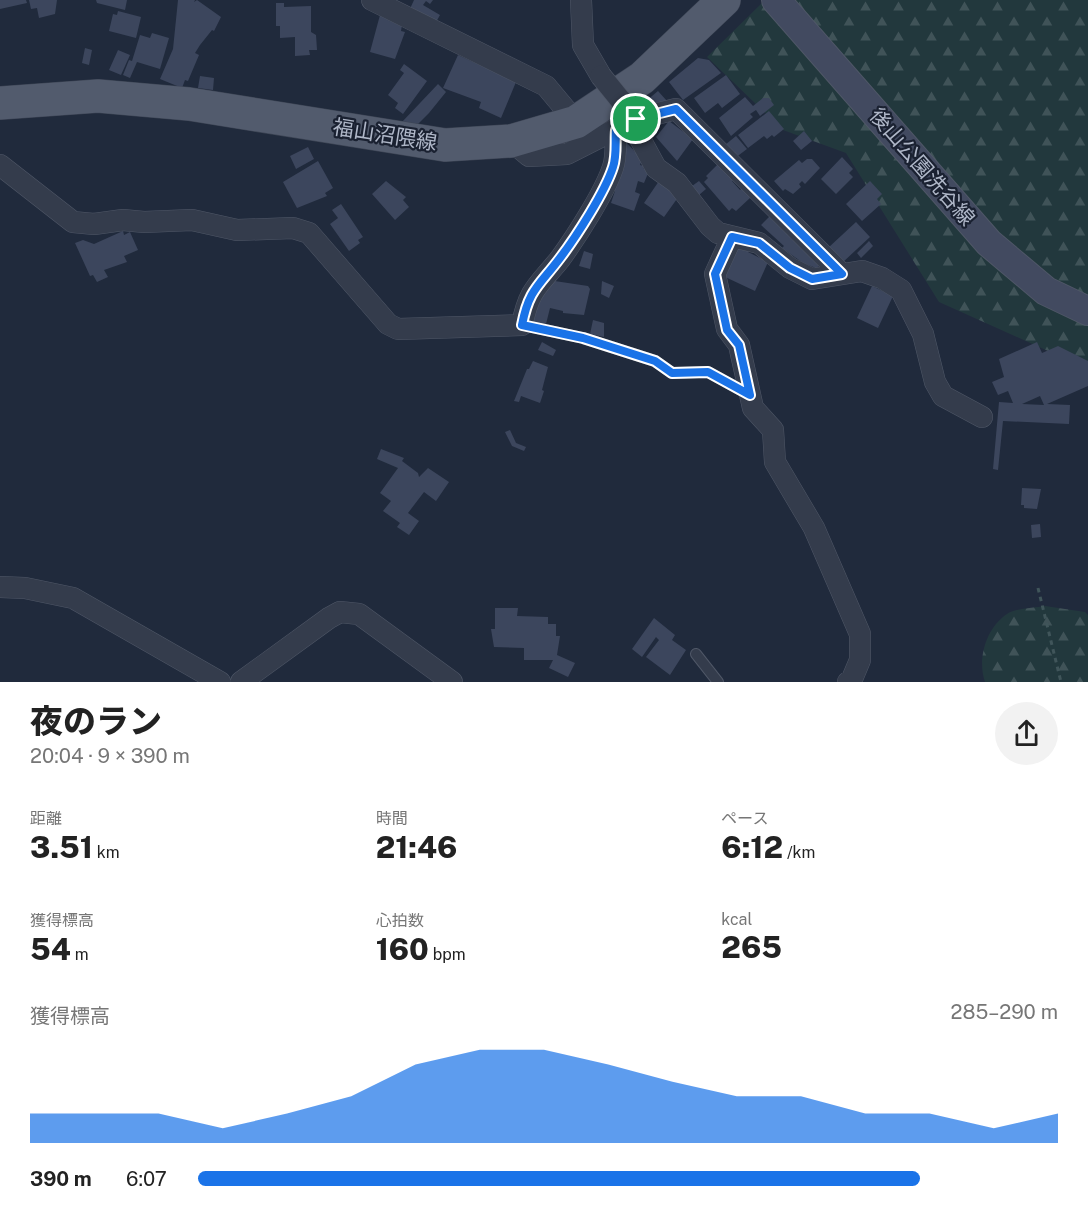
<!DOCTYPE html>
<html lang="ja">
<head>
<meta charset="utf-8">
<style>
	body { margin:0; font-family:"Public Sans","Noto Sans JP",sans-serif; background:#f2f2f2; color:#222; height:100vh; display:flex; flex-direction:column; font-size:22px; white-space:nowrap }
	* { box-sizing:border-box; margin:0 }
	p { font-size:20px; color:#767676 }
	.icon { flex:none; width:33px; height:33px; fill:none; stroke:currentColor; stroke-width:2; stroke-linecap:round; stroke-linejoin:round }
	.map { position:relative; height:682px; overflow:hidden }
	.panel { display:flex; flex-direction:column; background:#fff; flex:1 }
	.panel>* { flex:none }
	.pin { position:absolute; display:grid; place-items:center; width:51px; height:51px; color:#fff; margin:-26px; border:3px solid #fff; border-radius:50%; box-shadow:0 2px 6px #0007 }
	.round { display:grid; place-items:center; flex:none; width:63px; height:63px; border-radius:32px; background:#f2f2f2 }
	.head { display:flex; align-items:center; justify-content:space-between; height:102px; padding:0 30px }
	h1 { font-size:33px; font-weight:800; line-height:45px }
	.stats { display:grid; grid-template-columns:repeat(3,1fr); gap:9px; height:102px; padding:6px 30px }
	.stats div { display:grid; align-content:center }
	.stats b { font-size:30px; font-weight:800 }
	.stats small { font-size:16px; font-weight:400 }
	.stats p { font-size:16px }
	.chart { height:168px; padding:12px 30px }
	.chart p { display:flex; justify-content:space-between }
	.chart svg { width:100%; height:108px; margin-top:6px; fill:#1a73e8; opacity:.7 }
	ul { padding:0 30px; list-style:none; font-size:20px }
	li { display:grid; grid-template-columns:96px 72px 1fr; align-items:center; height:45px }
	li i { height:15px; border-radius:8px; background:#1a73e8 }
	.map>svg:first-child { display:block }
	.forest { fill:url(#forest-firs) }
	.building { fill:#3c465d; fill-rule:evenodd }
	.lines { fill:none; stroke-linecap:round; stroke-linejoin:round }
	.service-casing { stroke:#4f5767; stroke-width:12 }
	.minor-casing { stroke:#4f5767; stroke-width:22 }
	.secondary-casing { stroke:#4f5767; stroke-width:30 }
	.primary-casing { stroke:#3d4555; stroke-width:34 }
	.path { stroke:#40555a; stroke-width:3; stroke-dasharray:4.5 4.5; stroke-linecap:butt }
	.service { stroke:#343c4c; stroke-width:10 }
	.minor { stroke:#343c4c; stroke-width:21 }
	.secondary { stroke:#424a60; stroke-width:28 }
	.primary { stroke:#525b6d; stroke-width:33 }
	.minor-bridge-casing { stroke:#4f5767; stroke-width:22; stroke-linecap:butt }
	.minor-bridge { stroke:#343c4c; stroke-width:21 }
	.route-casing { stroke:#fff; stroke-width:12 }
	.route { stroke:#1a73e8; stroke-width:8 }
	.labels { text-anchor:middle; stroke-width:4.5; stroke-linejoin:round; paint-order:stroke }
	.street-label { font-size:21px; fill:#afb7c8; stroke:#1a2131 }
</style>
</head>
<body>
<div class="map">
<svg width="1088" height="682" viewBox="0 0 1088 682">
	<defs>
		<pattern id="forest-firs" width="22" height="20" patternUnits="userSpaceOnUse" patternTransform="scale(1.5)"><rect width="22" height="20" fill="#22383d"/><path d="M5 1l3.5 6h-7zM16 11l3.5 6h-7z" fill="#405358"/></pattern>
	</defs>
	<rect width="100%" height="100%" fill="#202a3c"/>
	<path class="forest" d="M765,0H1088V369L939,302L846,153L783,130L707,57Z
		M1045,606L1085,612L1088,615V682H985C977,659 986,628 1007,614C1016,608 1035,608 1045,606Z"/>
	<path class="building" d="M0,0H26L27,3L0,9Z
		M29,0H57L55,14L39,18L37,8L31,9Z
		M96,0H127L125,10L97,3Z
		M178,0H195L194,2L197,0L221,17L214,31L212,30L200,45L195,53L199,55L188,81L185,80L182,88L160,79L173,49Z
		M414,0H433L430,4L426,1L423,5L440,15L435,24L409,11Z
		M276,3H284V7L311,6V32L316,35L317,50H309L310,55L295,56V37L280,38V26H276Z
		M118,11L141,17L136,38L109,31L113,14L117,15Z
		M380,15L402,25L401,31L405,32L395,59L370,52Z
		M152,33L169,38L160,69L137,62L130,78L123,75L129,60L132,61L140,35L150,38Z
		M85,48L92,50L89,65L82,63Z
		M118,50L130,55L121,75L109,70Z
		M458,55L516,82L501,118L479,108L481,102L443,88Z
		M698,58L709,60L721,73L683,100L669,82Z
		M404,64L427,81L403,114L395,108L398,103L388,95L404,73L400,70Z
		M726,75L740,94L722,108L718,103L705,113L694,98Z
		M200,76L214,78L213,90L198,88Z
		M438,84L446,92L429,113L418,124L402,122Z
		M658,91L667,101L651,108L646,101Z
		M745,97L753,106L763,98H769L774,105L760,116L756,110L750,114L753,117L731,136L719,118Z
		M769,111L784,129L774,137L772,135L767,139L764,136L748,148L738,135Z
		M669,121L693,139L677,161L656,137Z
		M804,131L812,141L801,150L793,141Z
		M736,136L747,149L735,158L725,145Z
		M625,141L642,159L640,165L644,166L643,168L649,171L644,183L638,181L635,192L640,194L634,211L611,203L615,191L609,188Z
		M308,147L314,159L296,169L290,156Z
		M842,157L853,169L849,173L853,177L836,194L821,179Z
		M807,159H812L820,168L805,184L802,181L799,184L801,187L793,194L785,189L783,191L774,181L799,160L802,163Z
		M318,161L333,188L325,193L327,196L297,208L283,182Z
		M718,164L734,179L732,181L740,190L743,187L750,198L736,211L732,208L729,211L704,182L708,178L706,176Z
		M386,181L406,197L403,200L409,207L395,220L372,194Z
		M659,181L679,196L664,217L644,203Z
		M699,181L706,189L699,195L692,186Z
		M870,181L882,194L877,199L881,204L862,221L846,204Z
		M341,204L363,237L358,240L360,243L349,251L330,224L338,218L332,210Z
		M770,216L821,265L816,268L803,263L782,248L784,246L761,225Z
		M856,222L870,237L842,263L828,248Z
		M123,231L124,235L130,232L138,250L124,256L127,262L104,270L108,277L97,282L93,275L90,276L75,243L83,240L94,244Z
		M869,241L873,246L861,258L857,253Z
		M738,243L749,248L748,252L768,262L755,291L723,276Z
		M584,251L593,254L590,269L579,266Z
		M548,280L588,286L590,289L584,315L563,313V311L550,308L546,324L530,321L536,292L545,294Z
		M602,281L614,286L609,298L601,294Z
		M872,286L893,296L878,328L857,318Z
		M593,320L604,323V337L590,334Z
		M542,342L556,350L553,356L538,350Z
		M1037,342L1042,353L1058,346L1088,361V386L1047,404L1070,405L1069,424L1003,421L998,470L993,469L999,402L1013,403L1008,391L998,395L992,382L1004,377L999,359ZM1040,396L1044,405L1022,404Z
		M533,361L548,367L542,390L544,391L540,403L521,396L519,402L514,401L527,369H529Z
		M510,430L516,443L526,447L524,451L512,446L505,432Z
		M381,449L404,458L402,461L418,473L419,477L428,468L449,482L436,501L424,492L408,513L419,521L409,535L397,527L400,523L383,511L391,501L380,493L398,468L377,459Z
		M1022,488L1041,489L1037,509L1024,508V505H1021Z
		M1040,524L1041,537L1032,538L1031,525Z
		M495,608H518L517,616L548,617V624H556V636H560L557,655L575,663L568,677L549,668L553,660H524V648L494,647L491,629H495Z
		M654,618L675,635L672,640L686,650L670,675L646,657L659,640L656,637L642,657L632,649Z"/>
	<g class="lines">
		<defs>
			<path id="service" d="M522,325L583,338L655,361L672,373L708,372L750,395
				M696,654L718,682"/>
			<path id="minor" d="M372,0L546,86L576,122
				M581,0L583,45L601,76
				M631,122L656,168L677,183L710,226L718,233L759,243L790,268L812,279L862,271L882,278L901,290L923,334L935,382L943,396L982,417
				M511,141L529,156L567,154L636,119L676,109L842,274
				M0,165L73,222L94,224L123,220L144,222L192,220L237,230L293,228L309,233L388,324L398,329L522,325C529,289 538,286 560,259C576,237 605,192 613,167C617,156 615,141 616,130
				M732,237L715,274L727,329L739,345L753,408L773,430L775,462L814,528L860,634V660L852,679L848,682
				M0,587L25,588L73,598L220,682
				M241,682L329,618L340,612L359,614L452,682"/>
			<path id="secondary" d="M776,0L989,243L1046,291L1088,311"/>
			<path id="primary" d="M0,103L98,96L189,104L445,145L511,141L576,122L642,78L724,0"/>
		</defs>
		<use href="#service" class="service-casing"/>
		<use href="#minor" class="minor-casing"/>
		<use href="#secondary" class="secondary-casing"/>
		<use href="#primary" class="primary-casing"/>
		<path class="path" d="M1038,588L1061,682"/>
		<use href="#service" class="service"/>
		<use href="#minor" class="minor"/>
		<use href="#secondary" class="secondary"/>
		<use href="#primary" class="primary"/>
		<defs>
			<path id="minor-bridge" d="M601,76L631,113"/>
		</defs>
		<use href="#minor-bridge" class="minor-bridge-casing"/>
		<use href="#minor-bridge" class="minor-bridge"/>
	</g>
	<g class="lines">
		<defs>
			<path id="route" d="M676,109L842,274L812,279L790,268L759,243L732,237L715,274L727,330L739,345L750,395L708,372L672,373L655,361L583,338L522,325C529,289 539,286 560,258C576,237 605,192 613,167C617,156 615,141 616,130L636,119Z"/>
		</defs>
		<use href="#route" class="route-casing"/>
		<use href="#route" class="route"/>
	</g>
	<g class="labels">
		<g class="street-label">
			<text transform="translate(385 135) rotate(9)" y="7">福山沼隈線</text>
			<text transform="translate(922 167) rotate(49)" y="7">後山公園洗谷線</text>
		</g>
	</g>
</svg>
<div class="pin" style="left:636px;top:119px;background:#1e9e55"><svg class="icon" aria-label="arrive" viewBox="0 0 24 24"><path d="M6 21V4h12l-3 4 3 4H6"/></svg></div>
</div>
<section class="panel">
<div class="head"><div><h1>夜のラン</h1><p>20:04 · 9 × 390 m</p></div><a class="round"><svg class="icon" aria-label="share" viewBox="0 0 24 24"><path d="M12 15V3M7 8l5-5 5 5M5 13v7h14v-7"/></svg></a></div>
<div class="stats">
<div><p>距離</p><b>3.51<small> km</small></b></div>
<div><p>時間</p><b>21:46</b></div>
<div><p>ペース</p><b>6:12<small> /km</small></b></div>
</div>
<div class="stats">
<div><p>獲得標高</p><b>54<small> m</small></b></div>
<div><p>心拍数</p><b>160<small> bpm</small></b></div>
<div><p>kcal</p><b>265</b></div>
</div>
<div class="chart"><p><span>獲得標高</span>285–290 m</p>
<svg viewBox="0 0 160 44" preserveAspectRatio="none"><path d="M0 44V32L10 32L20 32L30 38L40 32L50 25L60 12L70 6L80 6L90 12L100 19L110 25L120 25L130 32L140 32L150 38L160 32V44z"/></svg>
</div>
<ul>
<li><b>390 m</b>6:07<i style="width:84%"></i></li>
</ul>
</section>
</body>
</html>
